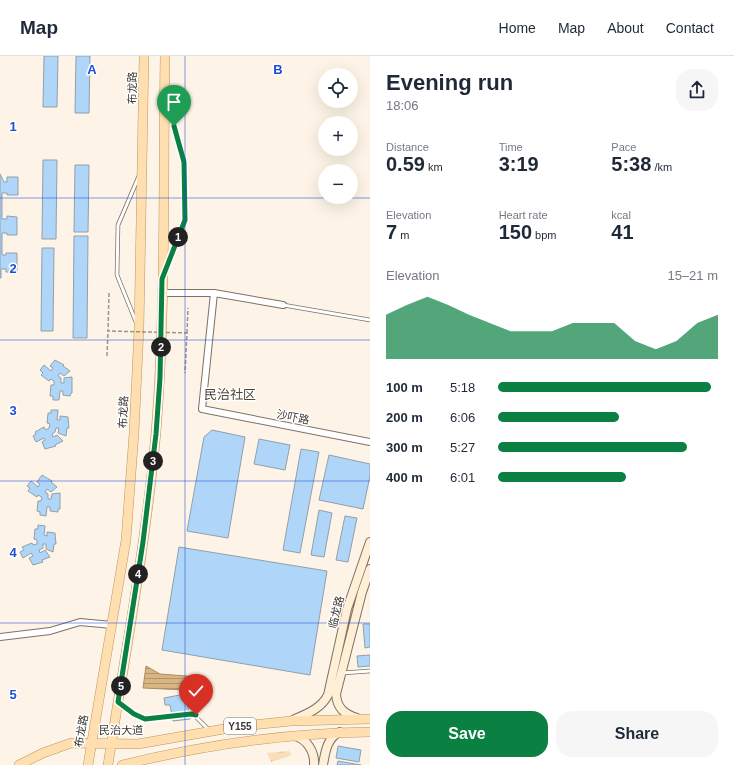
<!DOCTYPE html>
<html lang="en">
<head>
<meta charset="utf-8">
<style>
	body { margin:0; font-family:Helvetica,"Noto Sans SC",sans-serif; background:#f6f6f7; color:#1f2937; height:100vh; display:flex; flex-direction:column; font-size:15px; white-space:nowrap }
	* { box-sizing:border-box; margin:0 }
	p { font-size:13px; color:#747a83 }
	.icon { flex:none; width:22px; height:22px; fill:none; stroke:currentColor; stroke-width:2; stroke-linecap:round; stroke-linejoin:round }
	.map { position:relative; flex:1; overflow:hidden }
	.drawer { display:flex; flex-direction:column; background:#fff; width:364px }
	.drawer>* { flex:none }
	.tools { position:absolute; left:318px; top:12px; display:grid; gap:8px }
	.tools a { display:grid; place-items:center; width:40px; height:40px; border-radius:50%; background:#fff; box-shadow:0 4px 16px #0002; font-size:20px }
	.pin { position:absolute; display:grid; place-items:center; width:34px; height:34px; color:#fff; margin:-41px -17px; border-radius:50% 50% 50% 0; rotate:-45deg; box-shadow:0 0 4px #0007 }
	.pin .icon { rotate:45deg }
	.km { position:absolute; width:20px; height:20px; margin:-10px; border-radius:50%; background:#222; color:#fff; font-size:11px; line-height:20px; text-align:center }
	.round { display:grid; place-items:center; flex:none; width:42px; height:42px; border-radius:16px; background:#f6f6f7 }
	.head { display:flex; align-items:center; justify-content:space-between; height:68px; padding:0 16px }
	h1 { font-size:22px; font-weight:700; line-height:30px }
	.figures { display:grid; grid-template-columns:repeat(3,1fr); gap:6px; height:68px; padding:4px 16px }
	.figures div { display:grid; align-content:center }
	.figures b { font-size:20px; font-weight:700 }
	.figures small { font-size:11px; font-weight:400 }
	.figures p { font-size:11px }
	.chart { height:112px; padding:8px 16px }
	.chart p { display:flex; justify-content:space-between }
	.chart svg { width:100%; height:72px; margin-top:4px; fill:#0b8043; opacity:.7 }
	.button { display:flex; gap:8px; margin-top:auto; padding:8px 16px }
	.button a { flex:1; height:46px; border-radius:16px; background:#0b8043; color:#fff; font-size:16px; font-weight:700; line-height:46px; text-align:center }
	.button a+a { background:#f6f6f7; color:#1f2937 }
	ul { padding:0 16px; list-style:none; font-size:13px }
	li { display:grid; grid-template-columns:64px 48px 1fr; align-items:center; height:30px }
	li i { height:10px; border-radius:5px; background:#0b8043 }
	header { display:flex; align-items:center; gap:24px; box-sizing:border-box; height:56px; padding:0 20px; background:#fff; border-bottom:1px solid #e0e1e3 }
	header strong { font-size:19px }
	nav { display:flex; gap:22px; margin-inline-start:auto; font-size:14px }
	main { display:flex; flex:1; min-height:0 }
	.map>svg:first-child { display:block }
	.grass { fill:url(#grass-tufts) }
	.water { fill:url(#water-rules); stroke:#aa906a }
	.building { fill:#afd6f8; stroke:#919fab }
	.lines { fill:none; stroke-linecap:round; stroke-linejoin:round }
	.service-casing { stroke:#7d7264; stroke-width:4.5 }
	.minor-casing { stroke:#7d7264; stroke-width:8 }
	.secondary-casing { stroke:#7d7264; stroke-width:10 }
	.primary-casing { stroke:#bb9661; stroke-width:10 }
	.path { stroke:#9b958b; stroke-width:1.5; stroke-dasharray:4 2; stroke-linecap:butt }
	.service { stroke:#fff; stroke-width:3 }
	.minor { stroke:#fff; stroke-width:6 }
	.secondary { stroke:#ffefd7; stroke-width:8 }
	.primary { stroke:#ffdfb0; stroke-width:9 }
	.path-bridge { stroke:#9b958b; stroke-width:1.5; stroke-dasharray:4 2; stroke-linecap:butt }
	.route-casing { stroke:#fff; stroke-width:8 }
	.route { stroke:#0b8043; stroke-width:5 }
	.grid { fill:none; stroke:#1d4ed8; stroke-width:1; stroke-opacity:0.55 }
	.labels { text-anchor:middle; stroke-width:3; stroke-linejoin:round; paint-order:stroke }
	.shield { fill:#fff; stroke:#76746f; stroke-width:1 }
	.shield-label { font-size:10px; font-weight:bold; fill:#3c3831 }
	.street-label { font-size:11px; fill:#3c3831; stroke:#fff }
	.quarter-label { font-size:13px; fill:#51483b; stroke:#fff }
	.grid-label { font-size:13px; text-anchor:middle; font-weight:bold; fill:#1d4ed8; stroke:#fff; stroke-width:3; stroke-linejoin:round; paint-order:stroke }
</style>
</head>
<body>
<header>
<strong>Map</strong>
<nav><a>Home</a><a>Map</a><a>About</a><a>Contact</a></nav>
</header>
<main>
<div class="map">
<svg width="370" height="709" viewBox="0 0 370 709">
	<defs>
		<pattern id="grass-tufts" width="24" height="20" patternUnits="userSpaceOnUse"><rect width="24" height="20" fill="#f9deba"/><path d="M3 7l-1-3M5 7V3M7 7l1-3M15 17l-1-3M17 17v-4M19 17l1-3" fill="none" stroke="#d6bfa0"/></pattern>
		<pattern id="water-rules" width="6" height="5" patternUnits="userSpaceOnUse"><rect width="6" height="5" fill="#d9b582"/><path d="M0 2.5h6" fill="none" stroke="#b1946b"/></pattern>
	</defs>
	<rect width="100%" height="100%" fill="#fdf4e7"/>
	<path class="grass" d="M289,695L291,697L290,700L271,706L267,697Z"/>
	<path class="water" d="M146,610L160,618L199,621L194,636L185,634L143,632Z"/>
	<path class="building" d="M44,0H58L57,51H43Z
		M76,0H90L89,57H75Z
		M43,104H57L56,183H42Z
		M75,109H89L88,176H74Z
		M0,118L4,126H7V121H18V139H7V137H2V163H7V160L17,161V179H7V177H2V199H6V197H17V216H6V213H1V222H0Z
		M74,180H88L87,282H73Z
		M42,192H54L53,275H41Z
		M55,304L64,309L63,310L70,315L64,320L60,317L58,320L61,322V327H64V322L72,321V337H71L70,340L63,339V335H60L59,344H53V340H50L51,329H54V325L51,323L49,325L41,319L43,317L40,314L44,309L51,315L53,312L50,310Z
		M51,354H58L57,364H60V360L68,361L69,372H67L66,380L58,377L59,372H56L55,376L52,378L53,381L57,379L63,385L55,389L56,390L45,393L42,386L45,384L44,382L36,386L33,380L36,378L35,376L44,371L46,374L49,372L50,368L47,367L48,357H51Z
		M212,374L245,381L228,482L187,475L204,381Z
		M259,383L290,389L285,414L254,408Z
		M301,393L319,396L300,497L283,494Z
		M329,399L370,408V420L363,453L319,444Z
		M42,419L52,425L51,426L57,431L51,436L47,433L45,436L48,438V443H51L52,438L60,437V453H58V456L50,455V451H47L46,460L40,459V456L37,455L38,445H41L42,441L38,439L37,441L28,435L30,432L27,430L31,425L38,431L40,428L37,426Z
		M319,454L332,457L324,501L311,499Z
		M345,460L357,462L348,506L336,504Z
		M38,469L45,470L44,479L47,480V476L55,477L56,488H54L53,496L46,493V488H43V492L39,494L40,497L45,494L50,501L42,504L43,506L33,509L29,502L33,500L31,497L23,502L20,496L24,494L22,491L32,487L33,489L37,488V484L34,483L35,473H38Z
		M179,491L327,515L310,619L162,594Z
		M363,568H370V591L365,592Z
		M370,599V610L358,611L357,600Z
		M190,637L192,645L187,646L190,663L173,665L170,649H165L164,642Z
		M338,690L361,694L359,706L336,702Z
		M338,705L361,709H337Z"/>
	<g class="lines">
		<defs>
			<path id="service" d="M167,212L185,164L184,106L168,47
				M283,249L370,264
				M136,266L117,219L118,169L139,120
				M342,617L370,615
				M119,647L134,658L145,663L193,658L209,674"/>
			<path id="minor" d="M162,237H214L283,249
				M214,237L202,353L370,386
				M0,581L50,575L80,566L112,569"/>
			<path id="secondary" d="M357,662C344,658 337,652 336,638L362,536L370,513
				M293,664C306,658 321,653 328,639L347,553L370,486
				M295,680C307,683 315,696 314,709
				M323,709C325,697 327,681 340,676"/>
			<path id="primary" d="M19,709L43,697L71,687L138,688L241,670L291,665L370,663
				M88,709L126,484L134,377L139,273L144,0
				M108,709C125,598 146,488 156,376C166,251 163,125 165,0
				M122,709C204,689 286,677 370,676"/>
		</defs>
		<use href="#service" class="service-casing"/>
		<use href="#minor" class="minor-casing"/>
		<use href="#secondary" class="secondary-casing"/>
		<use href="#primary" class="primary-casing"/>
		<path class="path" d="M187,277L188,252
			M107,300L108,275"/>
		<use href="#service" class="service"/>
		<use href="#minor" class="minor"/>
		<use href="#secondary" class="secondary"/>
		<use href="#primary" class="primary"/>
		<path class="path-bridge" d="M109,237L108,275L187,277L185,317"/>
	</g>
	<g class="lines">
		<defs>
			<path id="route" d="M174,70L184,106L185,164L162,223L160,322L156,378L143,486L118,646L134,658L145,663L191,658L196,659"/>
		</defs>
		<use href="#route" class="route-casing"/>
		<use href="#route" class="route"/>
	</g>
	<path class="grid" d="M185,0V709M0,142H370M0,284H370M0,425H370M0,567H370"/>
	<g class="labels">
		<rect class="shield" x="224" y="662" width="32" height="16" rx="3"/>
		<g class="shield-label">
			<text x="240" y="674">Y155</text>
		</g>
		<g class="street-label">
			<text transform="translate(132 32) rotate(-90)" y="4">布龙路</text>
			<text transform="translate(123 356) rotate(-87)" y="4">布龙路</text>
			<text transform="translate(293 361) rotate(11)" y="4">沙吓路</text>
			<text transform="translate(336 556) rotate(-76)" y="4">临龙路</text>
			<text x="121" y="678">民治大道</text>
			<text transform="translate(81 675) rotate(-80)" y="4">布龙路</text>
		</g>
		<g class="quarter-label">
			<text x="230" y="343">民治社区</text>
		</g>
	</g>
	<g class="grid-label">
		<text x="92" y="18">A</text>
		<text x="278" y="18">B</text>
		<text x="13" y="75">1</text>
		<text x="13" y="217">2</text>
		<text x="13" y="359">3</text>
		<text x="13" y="501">4</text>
		<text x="13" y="643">5</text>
	</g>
</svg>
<div class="tools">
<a><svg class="icon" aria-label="locate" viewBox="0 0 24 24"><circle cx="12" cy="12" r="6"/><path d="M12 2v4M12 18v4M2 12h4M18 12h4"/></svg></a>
<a>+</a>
<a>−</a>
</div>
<div class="pin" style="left:174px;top:70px;background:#1e9e55"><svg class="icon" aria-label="arrive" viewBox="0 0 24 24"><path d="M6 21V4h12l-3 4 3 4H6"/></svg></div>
<div class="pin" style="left:196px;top:659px;background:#d93025"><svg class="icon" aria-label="check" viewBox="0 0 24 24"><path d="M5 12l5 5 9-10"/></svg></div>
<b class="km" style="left:178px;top:181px">1</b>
<b class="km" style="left:161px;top:291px">2</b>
<b class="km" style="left:153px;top:405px">3</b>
<b class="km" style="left:138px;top:518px">4</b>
<b class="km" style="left:121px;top:630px">5</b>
</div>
<section class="drawer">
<div class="head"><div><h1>Evening run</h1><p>18:06</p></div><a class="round"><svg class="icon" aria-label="share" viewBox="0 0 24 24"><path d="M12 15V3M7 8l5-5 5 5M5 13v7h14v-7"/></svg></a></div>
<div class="figures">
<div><p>Distance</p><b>0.59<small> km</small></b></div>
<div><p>Time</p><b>3:19</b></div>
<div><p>Pace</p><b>5:38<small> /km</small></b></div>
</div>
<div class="figures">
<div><p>Elevation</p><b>7<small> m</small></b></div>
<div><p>Heart rate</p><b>150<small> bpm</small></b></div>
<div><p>kcal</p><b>41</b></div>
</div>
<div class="chart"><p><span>Elevation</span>15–21 m</p>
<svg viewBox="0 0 160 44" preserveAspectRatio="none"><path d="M0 44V17L10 11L20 6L30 11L40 17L50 22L60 27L70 27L80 27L90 22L100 22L110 22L120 33L130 38L140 33L150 22L160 17V44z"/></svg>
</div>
<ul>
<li><b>100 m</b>5:18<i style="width:97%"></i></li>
<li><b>200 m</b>6:06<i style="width:55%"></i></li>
<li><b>300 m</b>5:27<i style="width:86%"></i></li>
<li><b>400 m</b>6:01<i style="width:58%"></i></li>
</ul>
<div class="button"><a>Save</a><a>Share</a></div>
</section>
</main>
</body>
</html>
